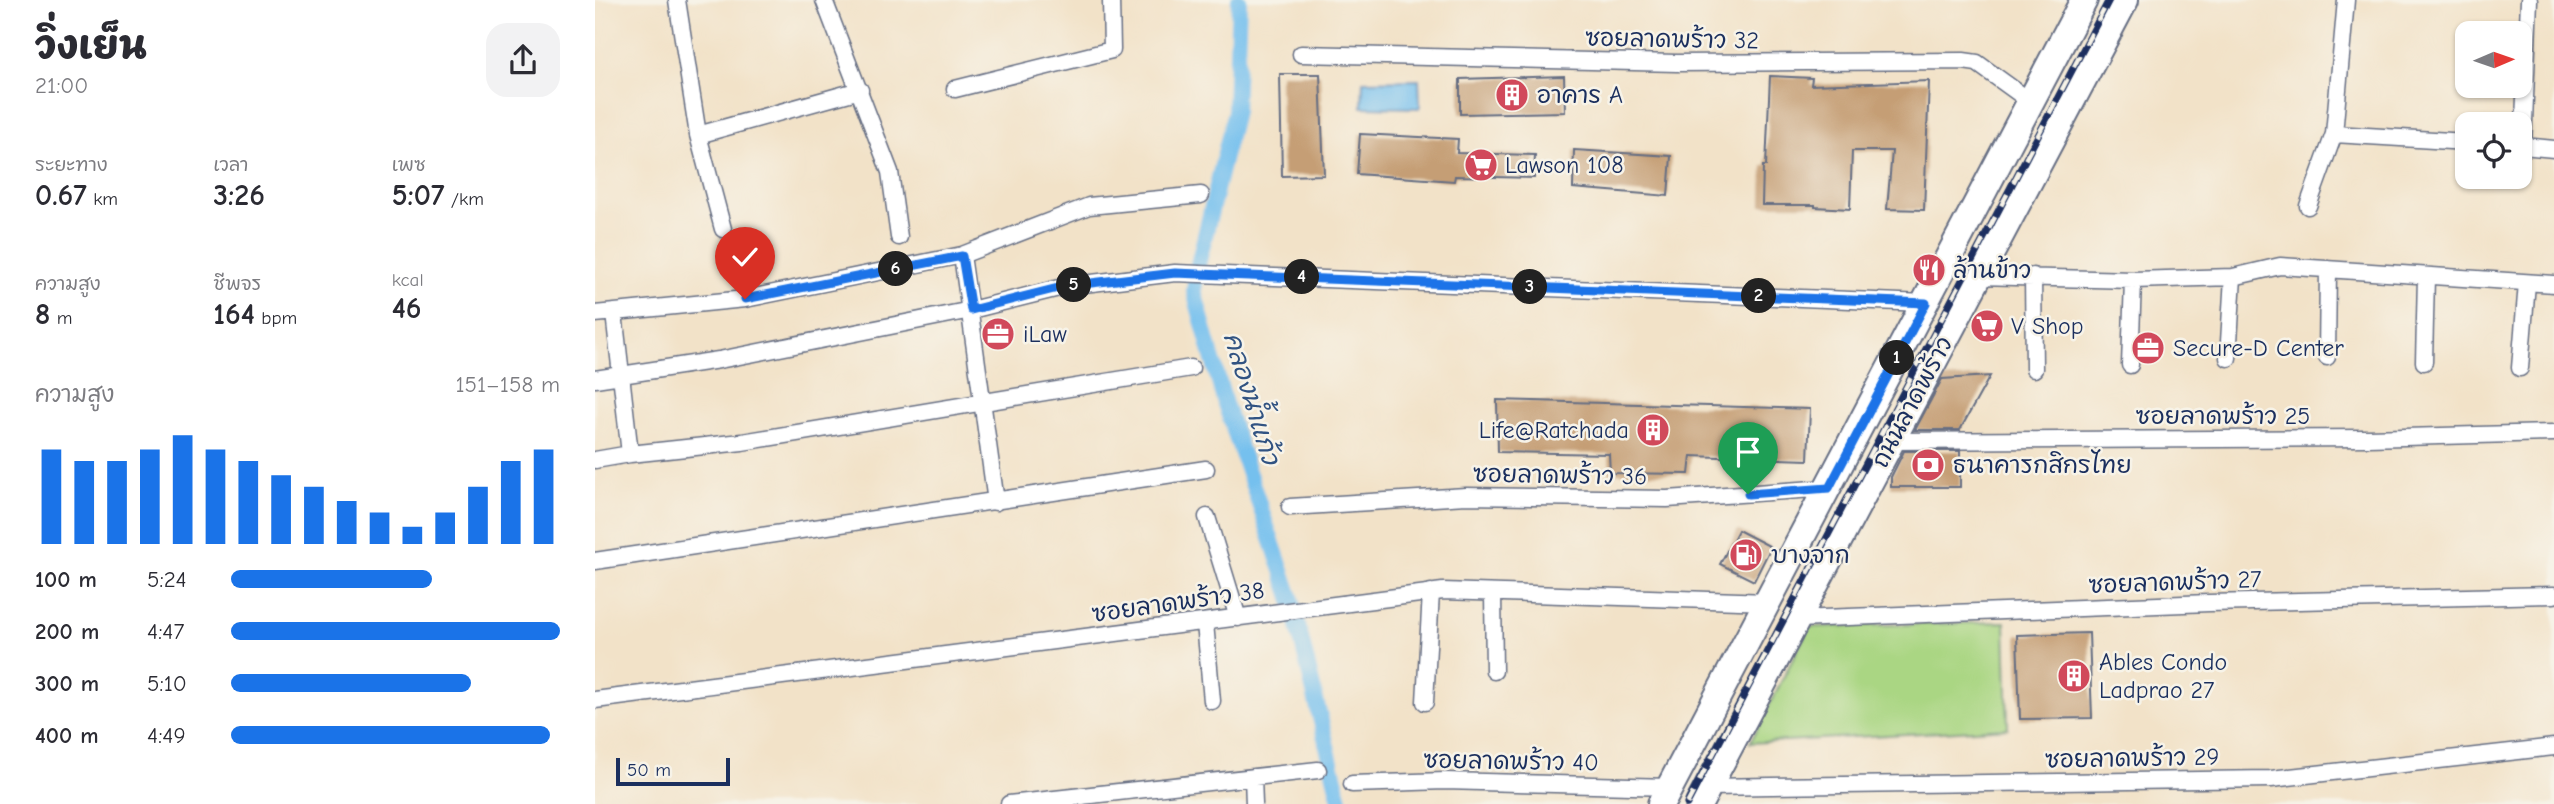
<!DOCTYPE html>
<html lang="th">
<head>
<meta charset="utf-8">
<style>
	body { margin:0; font-family:"Comic Neue","Playpen Sans Thai",sans-serif; background:#f2f2f3; color:#2b2b33; height:100vh; display:flex; flex-direction:column; font-size:26px; white-space:nowrap }
	* { box-sizing:border-box; margin:0 }
	p { font-size:23px; color:#7c7c81 }
	.icon { flex:none; width:38px; height:38px; fill:none; stroke:currentColor; stroke-width:2; stroke-linecap:round; stroke-linejoin:round }
	.map { position:relative; flex:1; overflow:hidden }
	.drawer { display:flex; flex-direction:column; background:#fff; width:595px }
	.drawer>* { flex:none }
	.needle { width:46px; rotate:88deg }
	.fabs { position:absolute; left:1860px; top:21px; display:grid; gap:14px }
	.fabs a { display:grid; place-items:center; width:77px; height:77px; border-radius:14px; background:#fff; box-shadow:0 2px 5px #0004; font-size:35px }
	.scale { position:absolute; left:21px; bottom:18px; width:114px; box-sizing:border-box; padding-left:7px; border:4px solid #1b2f5e; border-top:0; font-size:19px; line-height:24px; white-space:nowrap; color:#1b2f5e; -webkit-text-stroke:5px #f7f3e8; paint-order:stroke }
	.pin { position:absolute; display:grid; place-items:center; width:60px; height:60px; color:#fff; margin:-72px -30px; border-radius:50% 50% 50% 0; rotate:-45deg; box-shadow:0 0 7px #0007 }
	.pin .icon { rotate:45deg }
	.km { position:absolute; width:35px; height:35px; margin:-18px; border-radius:50%; background:#222; color:#fff; font-size:19px; line-height:35px; text-align:center }
	.round { display:grid; place-items:center; flex:none; width:74px; height:74px; border-radius:21px; background:#f2f2f3 }
	.overview { display:flex; align-items:center; justify-content:space-between; height:119px; padding:0 35px }
	h1 { font-size:38px; font-weight:800; line-height:52px }
	.stats { display:grid; grid-template-columns:repeat(3,1fr); gap:10px; height:119px; padding:7px 35px }
	.stats div { display:grid; align-content:center }
	.stats b { font-size:30px; font-weight:800 }
	.stats small { font-size:19px; font-weight:400 }
	.stats p { font-size:19px }
	.chart { height:196px; padding:14px 35px }
	.chart p { display:flex; justify-content:space-between }
	.chart svg { width:100%; height:126px; margin-top:7px; stroke:#1a73e8; stroke-width:6 }
	ul { padding:0 35px; list-style:none; font-size:23px }
	li { display:grid; grid-template-columns:112px 84px 1fr; align-items:center; height:52px }
	li i { height:18px; border-radius:9px; background:#1a73e8 }
	main { display:flex; flex:1; min-height:0 }
	.map>svg:first-child { display:block }
	.green { fill:#aad683; stroke:#628270; stroke-width:2 }
	.water { fill:#74c0ee; stroke:#4878a6; stroke-width:2 }
	.lines { fill:none; stroke-linecap:round; stroke-linejoin:round }
	.canal { stroke:#74c0ee; stroke-width:16 }
	.building { fill:#c59e75 }
	.minor-casing { stroke:#666e83; stroke-width:19 }
	.primary-casing { stroke:#666e83; stroke-width:30 }
	.minor { stroke:#fff; stroke-width:16 }
	.primary { stroke:#fff; stroke-width:26 }
	.rail-casing { stroke:#1b2f5e; stroke-width:7 }
	.rail { stroke:#f7f3e8; stroke-width:4.5; stroke-dasharray:13; stroke-linecap:butt }
	.route-casing { stroke:#fff; stroke-width:14 }
	.route { stroke:#1a73e8; stroke-width:9 }
	.labels { text-anchor:middle; stroke-width:5; stroke-linejoin:round; paint-order:stroke }
	.street-label { font-size:24px; fill:#1b2f5e; stroke:#f7f3e8 }
	.poi-label { font-size:24px; fill:#1b2f5e; stroke:#f7f3e8; text-anchor:start }
	.water-label { font-size:26px; font-style:italic; fill:#315382; stroke:#f7f3e8 }
</style>
</head>
<body>
<main>
<section class="drawer">
<div class="overview"><div><h1>วิ่งเย็น</h1><p>21:00</p></div><a class="round"><svg class="icon" aria-label="share" viewBox="0 0 24 24"><path d="M12 15V3M7 8l5-5 5 5M5 13v7h14v-7"/></svg></a></div>
<div class="stats">
<div><p>ระยะทาง</p><b>0.67<small> km</small></b></div>
<div><p>เวลา</p><b>3:26</b></div>
<div><p>เพซ</p><b>5:07<small> /km</small></b></div>
</div>
<div class="stats">
<div><p>ความสูง</p><b>8<small> m</small></b></div>
<div><p>ชีพจร</p><b>164<small> bpm</small></b></div>
<div><p>kcal</p><b>46</b></div>
</div>
<div class="chart"><p><span>ความสูง</span>151–158 m</p>
<svg viewBox="0 0 160 44" preserveAspectRatio="none"><path d="M5 44V11M15 44V15M25 44V15M35 44V11M45 44V6M55 44V11M65 44V15M75 44V20M85 44V24M95 44V29M105 44V33M115 44V38M125 44V33M135 44V24M145 44V15M155 44V11"/></svg>
</div>
<ul>
<li><b>100 m</b>5:24<i style="width:61%"></i></li>
<li><b>200 m</b>4:47<i style="width:100%"></i></li>
<li><b>300 m</b>5:10<i style="width:73%"></i></li>
<li><b>400 m</b>4:49<i style="width:97%"></i></li>
</ul>
</section>
<div class="map">
<svg width="1959" height="804" viewBox="0 0 1959 804">
	<rect width="100%" height="100%" fill="#f7f3e8"/>
	<filter id="ink" filterUnits="userSpaceOnUse"><feTurbulence type="fractalNoise" baseFrequency=".0143" numOctaves="2"/><feDisplacementMap in="SourceGraphic" scale="14" xChannelSelector="R" yChannelSelector="G"/><feConvolveMatrix kernelMatrix="1 2 1 2 8 2 1 2 1" color-interpolation-filters="sRGB"/></filter>
	<filter id="wash" filterUnits="userSpaceOnUse"><feTurbulence type="fractalNoise" baseFrequency=".00686" numOctaves="4" result="noise"/><feDisplacementMap in="SourceGraphic" scale="28" xChannelSelector="R" yChannelSelector="G"/><feGaussianBlur stdDeviation="1.57" result="paint"/><feColorMatrix in="noise" values="0 0 0 0 0 0 0 0 0 0 0 0 0 0 0 0 0 1.4 0 .05"/><feComposite in="paint" operator="in"/></filter>
	<g filter="url(#wash)">
		<rect width="100%" height="100%" fill="#f2e2c8"/>
		<path class="green" d="M1410,622L1413,728L1155,743L1214,627Z"/>
		<path class="water" d="M824,80L825,108L767,107L768,81Z"/>
		<g class="lines">
			<path class="canal" d="M644,0L640,111L602,269L599,291L630,404L696,597L746,804"/>
		</g>
		<g id="blocks">
			<path class="building" d="M685,74H725L729,175L687,176Z
				M969,76L970,112L865,114V79Z
				M1175,76L1217,78L1216,85L1334,81L1329,210L1292,209L1297,151H1257L1255,209L1220,207V205H1167L1168,166H1171Z
				M765,134L863,139L862,153L940,155L939,178L860,176L859,181L762,174Z
				M979,150L1076,156L1073,196L978,188Z
				M1395,376L1365,430H1320L1347,379Z
				M902,400L1215,409L1213,460L1096,456L1094,474L1015,473L1014,454L903,452Z
				M1309,451H1365V487H1296V477Z
				M1143,530L1176,547L1159,581L1125,564Z
				M1494,633L1497,718L1425,719L1422,635Z"/>
		</g>
	</g>
	<g filter="url(#ink)">
		<use href="#blocks" fill-opacity="0" stroke="#666e83" stroke-width="2"/>
		<g class="lines">
			<defs>
				<path id="minor" d="M82,0L103,135L128,229
					M229,0L295,172L304,237
					M706,54L1082,63L1368,61L1382,63L1436,102
					M360,89L517,50L516,0
					M1739,134L1872,142
					M103,135L265,90
					M1925,146H1928L1934,0
					M1928,146L1959,149
					M1713,206L1739,134L1751,0
					M1384,276L1538,280L1638,277L1685,266L1959,284
					M1438,276L1439,369
					M19,313L35,454
					M0,314L150,299L367,255
					M1732,357L1733,269
					M1633,358L1638,277
					M1829,362L1831,276
					M1535,365L1538,280
					M1925,368L1932,283
					M0,379L124,360L376,310L472,286L580,273L1330,303
					M1297,441L1773,438L1959,433
					M0,460L35,454L147,442L596,368
					M401,502L367,255L494,206L606,195
					M695,507L871,496L1072,499L1234,488
					M612,517L643,618
					M0,561L611,469
					M898,593L899,671
					M1202,619L1614,603L1959,595
					M610,623L617,701
					M0,700L848,591L1174,602
					M830,702L836,592
					M658,777L659,804
					M757,784L850,781L1075,787
					M1113,787L1676,779L1959,747
					M414,804L723,770"/>
				<path id="primary" d="M1066,804L1489,0
					M1104,804L1530,0"/>
			</defs>
			<use href="#minor" class="minor-casing"/>
			<use href="#primary" class="primary-casing"/>
			<use href="#minor" class="minor"/>
			<use href="#primary" class="primary"/>
			<defs>
				<path id="rail" d="M1092,804L1514,0"/>
			</defs>
			<use href="#rail" class="rail-casing"/>
			<use href="#rail" class="rail"/>
		</g>
	</g>
	<g class="lines" filter="url(#ink)">
		<defs>
			<path id="route" d="M150,299L367,256L376,310L471,286L580,273L1331,303L1234,488L1153,494"/>
		</defs>
		<use href="#route" class="route-casing"/>
		<use href="#route" class="route"/>
	</g>
	<defs>
		<symbol id="building-disc" viewBox="-11 -11 22 22"><circle r="9.5" fill="#d1495b" stroke="#f7f3e8"/><path d="M-4-6H4V6H1V3H-1V6H-4ZM-2.5-4.3h1.7v1.8h-1.7ZM.8-4.3h1.7v1.8H.8ZM-2.5-1h1.7V.8h-1.7ZM.8-1h1.7V.8H.8Z" fill="#fff"/></symbol>
		<symbol id="supermarket-disc" viewBox="-11 -11 22 22"><circle r="9.5" fill="#d1495b" stroke="#f7f3e8"/><path d="M-6-5.5h2.5l.6 2H6L4.5 2H-2.5L-4.4-4H-6ZM-1.5 3.2a1.3 1.3 0 1 0 .1 0ZM3 3.2a1.3 1.3 0 1 0 .1 0Z" fill="#fff"/></symbol>
		<symbol id="restaurant-disc" viewBox="-11 -11 22 22"><circle r="9.5" fill="#d1495b" stroke="#f7f3e8"/><path d="M-5-6h1v4h1v-4h1v4h1v-4h1v5L-1.5 .5V6h-2V.5L-5-1ZM5-6V6H3V1.5H1.5Q1.5-4 5-6Z" fill="#fff"/></symbol>
		<symbol id="office-disc" viewBox="-11 -11 22 22"><circle r="9.5" fill="#d1495b" stroke="#f7f3e8"/><path d="M-6-3h4V-5.5h4V-3h4V5H-6ZM-1-4.5V-3h2v-1.5ZM-6 0V1H6V0Z" fill="#fff"/></symbol>
		<symbol id="bank-disc" viewBox="-11 -11 22 22"><circle r="9.5" fill="#d1495b" stroke="#f7f3e8"/><path d="M-6-4H6V4H-6ZM0-2.3a2.3 2.3 0 1 0 0 4.6a2.3 2.3 0 1 0 0-4.6Z" fill="#fff"/></symbol>
		<symbol id="fuel-disc" viewBox="-11 -11 22 22"><circle r="9.5" fill="#d1495b" stroke="#f7f3e8"/><path d="M-5.5-6h7V0h2V4h1.3V-2.5L3-4.5l.8-.8L6-3V5H2.5V1h-1V6h-7ZM-4.2-4.7v3.2H.2V-4.7Z" fill="#fff"/></symbol>
	</defs>
	<g fill-rule="evenodd">
		<use href="#building-disc" x="898" y="76" width="38" height="38"/>
		<use href="#supermarket-disc" x="867" y="146" width="38" height="38"/>
		<use href="#restaurant-disc" x="1315" y="251" width="38" height="38"/>
		<use href="#supermarket-disc" x="1373" y="307" width="38" height="38"/>
		<use href="#office-disc" x="384" y="315" width="38" height="38"/>
		<use href="#office-disc" x="1534" y="329" width="38" height="38"/>
		<use href="#building-disc" x="1039" y="411" width="38" height="38"/>
		<use href="#bank-disc" x="1314" y="446" width="38" height="38"/>
		<use href="#fuel-disc" x="1132" y="536" width="38" height="38"/>
		<use href="#building-disc" x="1460" y="657" width="38" height="38"/>
	</g>
	<g class="labels">
		<g class="street-label">
			<text transform="translate(1077 39) rotate(1)" y="8">ซอยลาดพร้าว 32</text>
			<text transform="translate(1317 402) rotate(-62)" y="8">ถนนลาดพร้าว</text>
			<text x="1628" y="424">ซอยลาดพร้าว 25</text>
			<text transform="translate(965 475) rotate(1)" y="8">ซอยลาดพร้าว 36</text>
			<text transform="translate(1580 582) rotate(-2)" y="8">ซอยลาดพร้าว 27</text>
			<text transform="translate(583 602) rotate(-8)" y="8">ซอยลาดพร้าว 38</text>
			<text transform="translate(1537 758) rotate(-1)" y="8">ซอยลาดพร้าว 29</text>
			<text transform="translate(916 761) rotate(1)" y="8">ซอยลาดพร้าว 40</text>
		</g>
		<g class="poi-label">
			<text x="942" y="103">อาคาร A</text>
			<text x="910" y="173">Lawson 108</text>
			<text x="1358" y="278">ล้านข้าว</text>
			<text x="1416" y="334">V Shop</text>
			<text x="428" y="342">iLaw</text>
			<text x="1578" y="356">Secure-D Center</text>
			<text x="1034" y="438" text-anchor="end">Life@Ratchada</text>
			<text x="1358" y="473">ธนาคารกสิกรไทย</text>
			<text x="1176" y="563">บางจาก</text>
			<text x="1504" y="670">Ables Condo<tspan x="1504" dy="28">Ladprao 27</tspan></text>
		</g>
		<g class="water-label">
			<text transform="translate(657 398) rotate(73)" y="9">คลองน้ำแก้ว</text>
		</g>
	</g>
</svg>
<div class="fabs">
<a><svg class="needle" viewBox="-14 -14 28 28"><path d="M0-13l5 13h-10z" fill="#e53935"/><path d="M0 13l5-13h-10z" fill="#7c7c81"/></svg></a>
<a><svg class="icon" aria-label="locate" viewBox="0 0 24 24"><circle cx="12" cy="12" r="6"/><path d="M12 2v4M12 18v4M2 12h4M18 12h4"/></svg></a>
</div>
<div class="scale">50 m</div>
<div class="pin" style="left:1153px;top:494px;background:#1e9e55"><svg class="icon" aria-label="arrive" viewBox="0 0 24 24"><path d="M6 21V4h12l-3 4 3 4H6"/></svg></div>
<div class="pin" style="left:150px;top:299px;background:#d93025"><svg class="icon" aria-label="check" viewBox="0 0 24 24"><path d="M5 12l5 5 9-10"/></svg></div>
<b class="km" style="left:1302px;top:358px">1</b>
<b class="km" style="left:1164px;top:296px">2</b>
<b class="km" style="left:935px;top:287px">3</b>
<b class="km" style="left:707px;top:277px">4</b>
<b class="km" style="left:479px;top:285px">5</b>
<b class="km" style="left:301px;top:269px">6</b>
</div>
</main>
</body>
</html>
